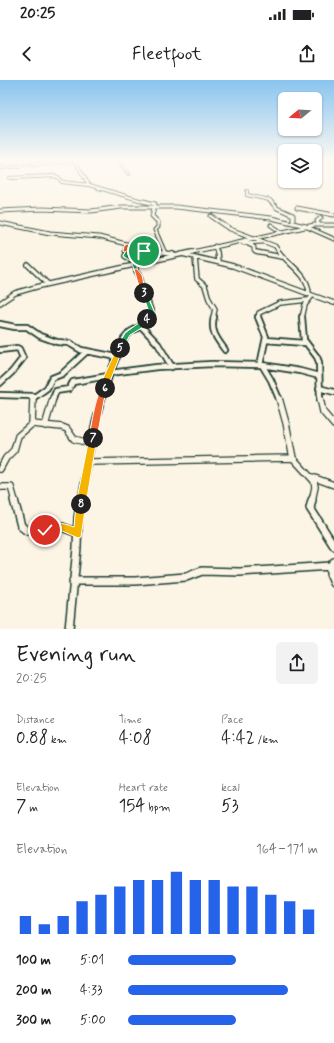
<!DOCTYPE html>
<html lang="en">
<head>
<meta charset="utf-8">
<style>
	body { margin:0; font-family:Mynerve,sans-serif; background:#f2f2f2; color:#202124; height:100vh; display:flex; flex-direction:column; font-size:15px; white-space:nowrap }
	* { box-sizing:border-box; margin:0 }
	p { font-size:13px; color:#757577 }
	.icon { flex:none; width:22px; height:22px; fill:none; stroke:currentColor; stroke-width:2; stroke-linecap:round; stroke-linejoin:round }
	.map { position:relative; height:549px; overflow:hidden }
	.details { display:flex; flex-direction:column; background:#fff; flex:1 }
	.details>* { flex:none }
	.needle { width:26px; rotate:252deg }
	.controls { position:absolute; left:278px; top:12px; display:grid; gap:8px }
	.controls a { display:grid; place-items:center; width:44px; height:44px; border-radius:6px; background:#fff; box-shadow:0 1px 3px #0004; font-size:20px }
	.pin { position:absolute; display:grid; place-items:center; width:34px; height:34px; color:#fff; margin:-17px; border:2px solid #fff; border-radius:50%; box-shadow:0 1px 4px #0007 }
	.km { position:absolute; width:20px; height:20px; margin:-10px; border-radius:50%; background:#222; color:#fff; font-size:11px; line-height:20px; text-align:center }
	.round { display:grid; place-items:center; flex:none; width:42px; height:42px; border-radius:6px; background:#f2f2f2 }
	.headline { display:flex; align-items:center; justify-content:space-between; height:68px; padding:0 16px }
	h1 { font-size:22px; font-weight:600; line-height:30px }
	.stats { display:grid; grid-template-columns:repeat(3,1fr); gap:6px; height:68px; padding:4px 16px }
	.stats div { display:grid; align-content:center }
	.stats b { font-size:17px; font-weight:600 }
	.stats small { font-size:11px; font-weight:400 }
	.stats p { font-size:11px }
	.chart { height:112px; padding:8px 16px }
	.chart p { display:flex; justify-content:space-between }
	.chart svg { width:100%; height:72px; margin-top:4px; stroke:#2563eb; stroke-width:6 }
	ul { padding:0 16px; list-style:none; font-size:13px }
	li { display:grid; grid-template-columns:64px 48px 1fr; align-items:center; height:30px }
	li i { height:10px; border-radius:5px; background:#2563eb }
	.status { display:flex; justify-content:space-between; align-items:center; height:28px; padding:0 20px; background:#fff; direction:ltr }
	.status svg { height:11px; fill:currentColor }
	header { display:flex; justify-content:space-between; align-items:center; height:52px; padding:0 16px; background:#fff; font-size:18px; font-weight:600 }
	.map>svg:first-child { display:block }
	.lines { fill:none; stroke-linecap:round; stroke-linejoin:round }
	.minor-far5-casing { stroke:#1f3d34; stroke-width:4 }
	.minor-far4-casing { stroke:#1f3d34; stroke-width:5 }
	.minor-far3-casing { stroke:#1f3d34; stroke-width:6 }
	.minor-far2-casing { stroke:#1f3d34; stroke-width:8 }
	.minor-far1-casing { stroke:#1f3d34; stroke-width:8 }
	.minor-casing { stroke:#1f3d34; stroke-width:10 }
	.minor-far5 { stroke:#fcf5e5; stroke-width:2.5 }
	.minor-far4 { stroke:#fcf5e5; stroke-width:3 }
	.minor-far3 { stroke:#fcf5e5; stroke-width:3.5 }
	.minor-far2 { stroke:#fcf5e5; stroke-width:4.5 }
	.minor-far1 { stroke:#fcf5e5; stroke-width:5.5 }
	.minor { stroke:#fcf5e5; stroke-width:7 }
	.split-1 { fill:#f0652b; stroke:#fff }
	.split-2 { fill:#22a559; stroke:#fff }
	.split-3 { fill:#f0652b; stroke:#fff }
	.split-4 { fill:#22a559; stroke:#fff }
	.split-5 { fill:#22a559; stroke:#fff }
	.split-6 { fill:#f5b400; stroke:#fff }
	.split-7 { fill:#f0652b; stroke:#fff }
	.split-8 { fill:#f5b400; stroke:#fff }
	.split-9 { fill:#f5b400; stroke:#fff }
</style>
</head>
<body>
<div class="status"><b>20:25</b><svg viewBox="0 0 49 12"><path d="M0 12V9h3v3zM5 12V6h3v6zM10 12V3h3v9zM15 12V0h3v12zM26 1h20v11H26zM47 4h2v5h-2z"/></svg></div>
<header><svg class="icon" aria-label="back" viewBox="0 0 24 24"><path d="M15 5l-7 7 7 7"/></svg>Fleetfoot<svg class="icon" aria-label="share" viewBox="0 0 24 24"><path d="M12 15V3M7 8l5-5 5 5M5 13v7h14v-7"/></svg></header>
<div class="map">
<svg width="334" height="549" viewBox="0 0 334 549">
	<rect width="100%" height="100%" fill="#fcf5e5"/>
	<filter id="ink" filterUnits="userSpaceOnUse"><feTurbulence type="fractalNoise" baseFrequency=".025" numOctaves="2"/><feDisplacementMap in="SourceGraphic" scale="8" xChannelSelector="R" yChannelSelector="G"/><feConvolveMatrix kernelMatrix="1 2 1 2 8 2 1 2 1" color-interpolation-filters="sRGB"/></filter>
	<g filter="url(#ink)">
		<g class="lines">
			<defs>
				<path id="minor-far5" d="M118,80L129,94
					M75,81L89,105L146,122
					M0,88L81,80
					M10,98L54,96L58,97L62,102L89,105
					M247,111V115L270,120L271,122"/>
				<path id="minor-far4" d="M143,121L155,124L152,136L158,142V147L155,150L165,173
					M270,121L277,128L293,135V142
					M297,128L334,135
					M0,131L42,129L91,131L121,127H176L271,138L306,146
					M211,136L230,149L275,166L280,173
					M0,143L50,153L99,157L130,165L144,171L162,173
					M271,145L281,152
					M319,145L317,141L321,138
					M307,147L334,159
					M243,163L263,162
					M248,164L254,167V171L258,173
					M215,166L217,173
					M127,173L125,171L127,165
					M188,173L314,145H334"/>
				<path id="minor-far3" d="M127,172L125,176L136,184V191L139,195L152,233L148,238
					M153,172L173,174
					M217,172L218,182
					M256,172L282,177
					M279,172C290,186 309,195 309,214L334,223
					M182,174L233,186L309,214
					M195,178L197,199L205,206L209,219L215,229L213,238
					M28,185L48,204
					M0,223L15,213L36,207L192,172
					M258,238L259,233L280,223L308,220
					M302,238L305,225L312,216"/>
				<path id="minor-far2" d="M149,237L141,246L158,264L172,287
					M214,237C210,251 217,259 225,270
					M258,237L266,257L260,285
					M302,237L304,260L317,277L319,282L320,319
					M0,244L15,247H27L40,256L57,262L69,263L81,270L117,277
					M266,260L304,263
					M0,270L17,268L19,269L23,278L12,292L0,303
					M262,285L300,291L319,296
					M110,293L124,259L130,252L141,246
					M319,308L334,312
					M0,315L33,316V319
					M33,318L47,308L52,298L62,294L87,271
					M53,319L56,311L69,309L73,302L108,296
					M102,319L110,293L157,287L212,284L262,285L271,300L279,319"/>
				<path id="minor-far1" d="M33,318L32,344L62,347L67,349L74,359L92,364
					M279,318L286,343L293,378L314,401L315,407L312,421
					M320,318L323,332L334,345
					M45,346L53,318
					M89,382L293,378
					M0,389L6,378L14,370L18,356L32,344
					M312,397L334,405
					M0,407H11L15,421
					M81,421L94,347L102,318"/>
				<path id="minor" d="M14,420L21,446L27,451L62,447L78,453
					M312,420L310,428L334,466
					M334,482L330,486V494L334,503
					M73,501H135L186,497L202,491L240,492L330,486
					M69,549L77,468L78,438L81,420"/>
			</defs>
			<use href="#minor-far5" class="minor-far5-casing"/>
			<use href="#minor-far4" class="minor-far4-casing"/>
			<use href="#minor-far3" class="minor-far3-casing"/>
			<use href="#minor-far2" class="minor-far2-casing"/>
			<use href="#minor-far1" class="minor-far1-casing"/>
			<use href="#minor" class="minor-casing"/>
			<use href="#minor-far5" class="minor-far5"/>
			<use href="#minor-far4" class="minor-far4"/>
			<use href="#minor-far3" class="minor-far3"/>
			<use href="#minor-far2" class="minor-far2"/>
			<use href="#minor-far1" class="minor-far1"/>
			<use href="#minor" class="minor"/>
		</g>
	</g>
	<linearGradient id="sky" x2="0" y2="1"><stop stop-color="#88c4ef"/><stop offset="0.51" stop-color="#fefaf3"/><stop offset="1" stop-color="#fefaf3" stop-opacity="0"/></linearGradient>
	<rect width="334" height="157" fill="url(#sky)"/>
	<path class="split-1" d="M127,164L146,171L142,172L129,166L128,170L130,172L126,173L123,171L124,166Z"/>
	<path class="split-2" d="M126,171H129L128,175L137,182V191H134L132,182L123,176Z"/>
	<path class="split-3" d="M134,189H137L142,195L146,214L141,213Z"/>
	<path class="split-4" d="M142,212L146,213L155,233L147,241L144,239L149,232Z"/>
	<path class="split-5" d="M147,237L150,239L143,247L130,255L122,269H118L117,268L125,253Z"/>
	<path class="split-6" d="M120,266L123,268L107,309H102L101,308L104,296L117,268Z"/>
	<path class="split-7" d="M105,305L108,308L104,320L97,358L93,361L89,358C91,347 96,309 105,305Z"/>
	<path class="split-8" d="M93,355L97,358L86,424L84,427L81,429L78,427L76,424L89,358Z"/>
	<path class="split-9" d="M81,420L84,421L86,424L81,457L78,458L62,451L45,455L41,453L40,450L41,446C53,442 62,442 74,447L76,424L78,421Z"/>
</svg>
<div class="controls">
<a><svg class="needle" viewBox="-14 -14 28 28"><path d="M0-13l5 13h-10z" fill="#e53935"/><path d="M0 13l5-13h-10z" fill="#757577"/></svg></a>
<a><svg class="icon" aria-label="layers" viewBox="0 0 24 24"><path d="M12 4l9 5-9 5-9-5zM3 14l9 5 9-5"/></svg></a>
</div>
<div class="pin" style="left:144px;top:171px;background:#1e9e55"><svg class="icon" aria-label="arrive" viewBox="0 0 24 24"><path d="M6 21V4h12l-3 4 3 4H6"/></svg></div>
<div class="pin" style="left:45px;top:450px;background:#d93025"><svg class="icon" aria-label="check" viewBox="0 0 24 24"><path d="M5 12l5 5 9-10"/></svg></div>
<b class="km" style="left:144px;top:213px">3</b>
<b class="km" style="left:147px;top:239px">4</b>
<b class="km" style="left:120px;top:268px">5</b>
<b class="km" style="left:105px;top:308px">6</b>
<b class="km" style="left:93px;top:358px">7</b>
<b class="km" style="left:81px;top:424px">8</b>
</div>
<section class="details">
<div class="headline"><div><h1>Evening run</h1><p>20:25</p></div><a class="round"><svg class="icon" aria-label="share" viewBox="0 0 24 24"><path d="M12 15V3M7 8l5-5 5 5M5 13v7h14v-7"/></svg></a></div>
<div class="stats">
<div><p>Distance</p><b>0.88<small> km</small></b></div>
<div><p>Time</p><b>4:08</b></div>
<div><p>Pace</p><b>4:42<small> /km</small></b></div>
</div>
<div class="stats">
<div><p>Elevation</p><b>7<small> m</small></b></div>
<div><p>Heart rate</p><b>154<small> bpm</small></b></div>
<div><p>kcal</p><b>53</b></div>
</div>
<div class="chart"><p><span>Elevation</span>164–171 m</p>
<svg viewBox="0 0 160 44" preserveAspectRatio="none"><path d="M5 44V33M15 44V38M25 44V33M35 44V24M45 44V20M55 44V15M65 44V11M75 44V11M85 44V6M95 44V11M105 44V11M115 44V15M125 44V15M135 44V20M145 44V24M155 44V29"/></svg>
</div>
<ul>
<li><b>100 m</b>5:01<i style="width:57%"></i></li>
<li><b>200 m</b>4:33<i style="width:84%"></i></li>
<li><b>300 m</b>5:00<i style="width:57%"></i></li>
</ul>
</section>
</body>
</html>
